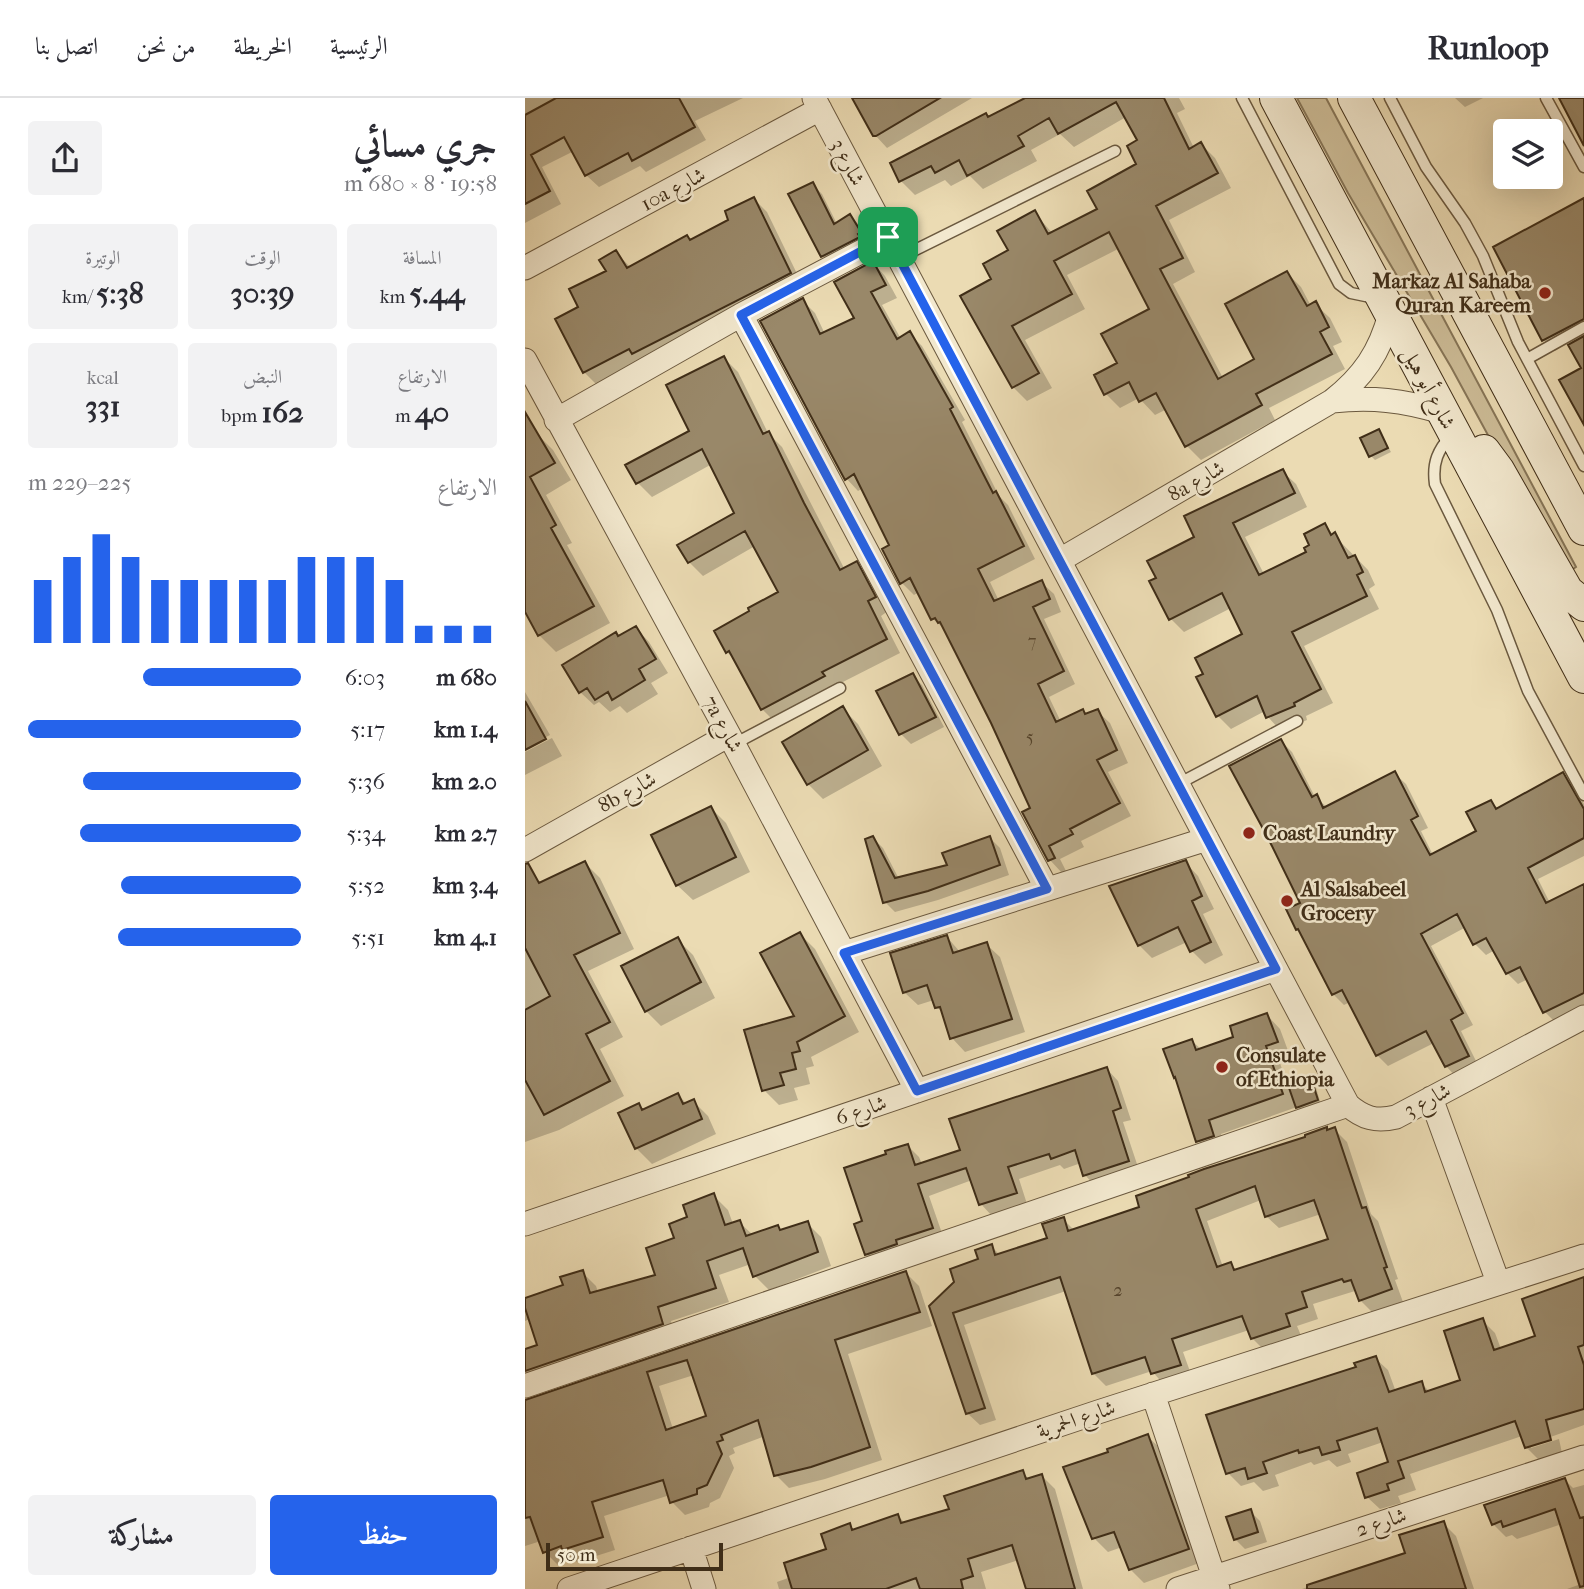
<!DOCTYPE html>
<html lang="ar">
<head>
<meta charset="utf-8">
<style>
	body { margin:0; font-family:"IM FELL French Canon",Amiri,serif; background:#f2f2f3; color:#2b2b33; direction:rtl; height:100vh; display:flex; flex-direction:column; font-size:26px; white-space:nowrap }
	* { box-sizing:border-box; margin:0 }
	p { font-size:23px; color:#7c7c81 }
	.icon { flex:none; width:38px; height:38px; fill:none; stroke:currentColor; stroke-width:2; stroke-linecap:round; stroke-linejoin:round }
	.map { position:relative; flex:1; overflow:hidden; direction:ltr }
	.drawer { display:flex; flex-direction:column; background:#fff; width:525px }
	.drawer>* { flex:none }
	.tools { position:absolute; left:968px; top:21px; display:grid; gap:14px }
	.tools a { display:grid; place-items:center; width:70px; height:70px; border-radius:7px; background:#fff; box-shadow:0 7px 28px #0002; font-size:35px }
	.scale { position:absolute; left:21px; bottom:18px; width:177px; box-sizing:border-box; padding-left:7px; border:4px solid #402e18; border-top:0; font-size:19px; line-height:24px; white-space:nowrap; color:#402e18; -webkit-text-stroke:5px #f2e8ce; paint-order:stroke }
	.pin { position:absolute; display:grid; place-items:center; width:60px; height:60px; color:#fff; margin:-30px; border-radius:14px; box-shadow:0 4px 10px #0006 }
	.round { display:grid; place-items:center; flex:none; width:74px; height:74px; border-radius:7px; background:#f2f2f3 }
	.overview { display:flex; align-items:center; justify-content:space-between; height:119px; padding:0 28px }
	h1 { font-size:38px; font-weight:700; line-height:52px }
	.metrics { display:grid; grid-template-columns:repeat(3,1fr); gap:10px; height:119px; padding:7px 28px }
	.metrics div { display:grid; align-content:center; border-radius:7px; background:#f2f2f3; text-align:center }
	.metrics b { font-size:30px; font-weight:700 }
	.metrics small { font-size:19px; font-weight:400 }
	.metrics p { font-size:19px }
	.chart { height:196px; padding:14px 28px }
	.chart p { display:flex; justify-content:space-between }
	.chart svg { width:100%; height:126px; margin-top:7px; stroke:#2563eb; stroke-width:6 }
	.action { display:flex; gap:14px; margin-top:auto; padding:14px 28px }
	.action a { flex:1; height:80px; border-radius:7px; background:#2563eb; color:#fff; font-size:28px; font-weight:700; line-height:80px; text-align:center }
	.action a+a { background:#f2f2f3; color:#2b2b33 }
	ul { padding:0 28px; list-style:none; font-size:23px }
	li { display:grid; grid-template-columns:112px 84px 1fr; align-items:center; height:52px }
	li i { height:18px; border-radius:9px; background:#2563eb }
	header { display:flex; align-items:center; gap:42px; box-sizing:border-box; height:98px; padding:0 35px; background:#fff; border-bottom:2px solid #e1e1e2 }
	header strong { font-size:33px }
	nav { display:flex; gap:38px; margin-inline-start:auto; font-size:24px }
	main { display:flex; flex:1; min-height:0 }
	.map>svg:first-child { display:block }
	.green { fill:#cebe99; stroke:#877658; stroke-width:2 }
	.shadow { fill:#0003; fill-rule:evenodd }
	.building { fill:#998869; stroke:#402e18; stroke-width:2; fill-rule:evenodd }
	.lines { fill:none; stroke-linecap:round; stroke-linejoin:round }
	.lane-casing { stroke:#6b593f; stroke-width:13 }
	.street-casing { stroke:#6b593f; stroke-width:25 }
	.secondary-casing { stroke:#402e18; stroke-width:34 }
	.lane { stroke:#f2e8ce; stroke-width:10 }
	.street { stroke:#f2e8ce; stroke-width:23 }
	.secondary { stroke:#f2e8ce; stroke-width:32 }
	.route-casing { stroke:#fff; stroke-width:14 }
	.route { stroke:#2563eb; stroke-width:9 }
	.poi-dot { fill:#8f2418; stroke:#f2e8ce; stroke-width:2.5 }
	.labels { text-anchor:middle; stroke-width:5; stroke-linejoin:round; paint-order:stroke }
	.number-label { font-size:18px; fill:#56442c }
	.street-label { font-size:21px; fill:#402e18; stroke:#f2e8ce }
	.poi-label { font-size:21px; font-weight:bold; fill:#402e18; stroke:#f2e8ce; text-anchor:start }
</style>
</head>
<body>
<header>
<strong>Runloop</strong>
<nav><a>الرئيسية</a><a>الخريطة</a><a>من نحن</a><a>اتصل بنا</a></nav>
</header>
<main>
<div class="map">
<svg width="1059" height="1491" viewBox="0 0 1059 1491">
	<rect width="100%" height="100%" fill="#ebdbb3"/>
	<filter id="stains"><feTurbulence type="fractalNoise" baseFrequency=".00286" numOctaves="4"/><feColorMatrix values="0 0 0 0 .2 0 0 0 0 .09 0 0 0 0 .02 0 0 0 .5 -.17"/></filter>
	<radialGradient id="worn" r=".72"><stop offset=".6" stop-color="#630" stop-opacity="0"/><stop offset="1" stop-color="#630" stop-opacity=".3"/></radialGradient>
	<path class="green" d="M772,0H801L1051,469L1039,477L926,269L823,95Z"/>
	<path class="shadow" d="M0,0H218L170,23L181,42L121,74L115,68L74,89L61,77L49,53L17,69L36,106L0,125Z
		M329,0H447L362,50L350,37Z
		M504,0H654L660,11L652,15L669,50L676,46L690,60L706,90L644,122L670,174L648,186L698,280L731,262L762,175L776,189L786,208L790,206L805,220L817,244L808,248L820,271L744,310L750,322L676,362L662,348L642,311L630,317L614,300L595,310L581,296L571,278L594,266L627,212L595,150L542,177L560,211L500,242L527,290L502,303L488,289L469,181L509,114L528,136L574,111L614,67L615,43L601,19L549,49L535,36L506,52L512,63L458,91L445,78L426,88L420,82L390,97L376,83L367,66Z
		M930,0H958L940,9Z
		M287,86L297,96L312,126L325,118L335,128L344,145L308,168L298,158Z
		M229,101L242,114L278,188L72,287L59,274L56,210L84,174L91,154L106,170L166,144L205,123Z
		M1059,102V318L1058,271L1044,245L1030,253L1019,242L971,150Z
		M348,165L360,178L372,200L357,207L376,241L385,236L397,248L440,322L437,324L474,398L483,407L510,461L465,484L474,503L516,484L529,496L536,514L519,521L550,586L524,599L536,624L558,614L562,618L572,613L585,625L603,665L583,674L606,718L556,743L559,749L535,761L541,773L537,775L525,762L499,715L507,710L422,533L408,521L394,494L389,497L377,485L366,448L338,390L333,393L321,380L277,202L290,215L300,236L331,221Z
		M199,260L213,274L243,335L257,349L320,472L331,466L345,479L363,513L356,518L375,555L310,588L251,625L237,611L211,563L202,554L256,495L230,448L178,478L164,464L212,416L187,366L127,399L113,385L103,368L166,334Z
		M854,333L866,354L850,362L846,358Z
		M10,334L28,352L46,382L21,397L47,445L42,447L85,525L31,554L14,537L0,511V341Z
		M757,373L771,386L782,409L720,439L739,476L783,455L800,428L843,472L850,487L844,491L854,511L779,548L808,605L781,618L782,622L756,633L743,619L740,613L706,631L693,618L681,576L719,537L706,510L659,534L646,521L633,480L671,439Z
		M111,530L124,544L143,575L126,585L133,596L102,615L95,608L85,614L74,604L69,607L55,594L93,540Z
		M387,577L397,587L419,629L386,646L376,636Z
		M0,594L25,637L0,650Z
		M318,611L333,626L357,668L298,701L283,686Z
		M27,640L37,658L0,677V654Z
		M756,643L767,654L790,699L803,710L869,675L881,686L903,730L896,733L908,757L953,734L966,704L974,711L1037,676L1049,687L1059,706V758L1013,781L1025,805L1059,787V910L1031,925L1020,914L1003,881L993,886L982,875L970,852L961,857L950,846L941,829L906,848L948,927L936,933L954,969L932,980L921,968L909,945L863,968L852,957L825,904L819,907L808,896L778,836L773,831L777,806Z
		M186,710L201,725L225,774L168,802L152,787Z
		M348,740L358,750L374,781L424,768L465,740L475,750L484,777L413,802L370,814L360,804Z
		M660,764L673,778L689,811L678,816L698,857L680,866L667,853L662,844L627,860L614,847Z
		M60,765L75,780L109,851L63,873L98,939L75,951L99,998L34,1032L0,1044V802Z
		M275,836L290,851L334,934L286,959L289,968L281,970L285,986L269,990L273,1002L254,1007L239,992L271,919Z
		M422,839L435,854L461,846L475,859L500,934L440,954L427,940L419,916L412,909L409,902L393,907L379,894Z
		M153,842L168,857L190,900L136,928L121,913Z
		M742,917L755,931L765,958L754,962L763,989L785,982L790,986L796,1007L777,1014L772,1009L696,1036L701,1052L687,1057L673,1043L667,943L677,952L710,940Z
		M582,971L593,983L606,1022L598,1024L615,1075L571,1089L560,1077L556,1065L539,1071L535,1067L494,1081L502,1106L467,1118L456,1106L447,1082L404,1098L419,1141L353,1168L341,1156L339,1124L383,1048L394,1059L397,1066L437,1053Z
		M153,997L162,1006L168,1003L183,1018L191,1036L127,1066L111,1050L96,1016L113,1008L118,1013Z
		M809,1031L822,1044L846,1116L853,1123L873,1181L870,1182L878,1204L848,1215L835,1202L830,1193L788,1206L793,1221L772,1228L777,1240L740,1253L727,1240L724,1232L658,1254L667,1279L640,1288L627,1273L581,1288L568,1275L541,1193L439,1227L471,1322L455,1327L442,1315L406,1208L455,1162L466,1148L475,1157L524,1141L538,1121L550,1133L617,1110ZM736,1102L741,1118L754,1130L796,1116L805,1143L712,1173L705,1166L698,1169L682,1123Z
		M188,1097L203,1112L208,1126L214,1124L228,1137L252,1129L257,1134L282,1125L296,1139L306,1168L244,1192L230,1178L226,1166L194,1177L204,1204L146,1223L151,1240L12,1288L0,1276V1253L14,1248L5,1221L0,1223V1202L40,1188L57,1174L71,1188L73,1194L133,1178L165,1120Z
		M381,1175L394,1188L407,1228L323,1256L357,1362L300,1381L264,1390L251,1377L240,1338L208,1350L210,1355L204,1358L209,1370L195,1400L185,1405L184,1409L160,1417L147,1404L145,1397L79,1418L90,1452L52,1464L49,1461L33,1467L20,1454L16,1443L0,1448V1302ZM169,1277L183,1319L148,1331L134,1288Z
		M1059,1181V1327L1006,1346V1350L1034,1341L1037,1355L1014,1362L1001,1349L997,1338L885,1376L891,1392L873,1398L876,1405L855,1411L842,1399L866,1365L858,1344L823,1356L826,1364L812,1369L804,1362L789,1367L786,1364L750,1377L754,1388L738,1393L729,1384L716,1388L703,1375L833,1270L850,1260L863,1272L871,1294L896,1285L905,1294L938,1283L957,1222L970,1235L976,1251L1012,1239Z
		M622,1338L636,1351L677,1464L619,1485L605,1471L597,1449L583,1454L569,1440L586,1356Z
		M497,1374L505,1382L517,1378L530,1391L558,1491H503L494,1462L456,1474L461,1491H254L252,1484L266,1479L303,1452L324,1427L330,1433L373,1418L381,1426L426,1412Z
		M1040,1382L1048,1390L1059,1387V1491H1042L1056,1486L1037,1426L992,1441L987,1437L981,1439L968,1426Z
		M725,1413L735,1423L742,1444L720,1451L710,1441Z
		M918,1425L931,1438L949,1491H777L882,1456Z"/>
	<path class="building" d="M31,0H154L170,29L107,63L103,55L60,78L39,39L6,57L25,93L0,106V17Z
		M327,0H415L351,38H348Z
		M500,0H639L664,51L676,44L693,75L631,108L658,160L635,171L693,281L729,261L700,206L762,173L782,208L791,203L804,229L795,234L807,256L731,296L737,307L660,349L631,295L614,304L604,284L579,297L569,277L592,265L576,236L624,211L584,134L529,163L547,196L487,228L514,275L487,290L435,198L466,181L458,166L483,152L472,133L510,112L523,136L572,111L562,93L611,66L602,48L612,42L591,4L533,36L524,20L493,38L499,48L442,78L434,62L410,75L406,68L374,84L365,65L461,15L463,19Z
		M1034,0H1059V48Z
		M288,84L309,126L325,116L336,134L333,136L335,139L296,159L263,96Z
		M229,99L266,175L107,256L104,251L58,275L30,221L53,209L44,191L81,173L74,162L91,152L102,170L162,137L165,142L203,122L200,113Z
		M1059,100V221L1017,243L968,149Z
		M348,163L361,187L346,194L372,241L385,233L428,309L425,311L468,395L471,393L499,448L453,471L469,503L517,482L525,501L508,509L539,573L513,586L531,624L558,611L560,616L573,611L592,652L572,662L595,705L545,731L548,736L524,748L530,760L523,763L497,714L505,710L466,625L415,524L413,525L410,520L406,522L385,480L375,486L357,451L364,447L329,376L320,382L235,223L278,200L295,236L329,220L309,184Z
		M1059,238V327L1034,282L1056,270L1043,247Z
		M199,258L238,336L244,333L279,405L315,472L332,463L351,499L343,503L362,541L297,574L300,578L236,612L204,553L201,555L189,533L224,513L223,510L253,494L220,433L163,465L152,447L209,415L177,351L111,386L100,367L164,333L141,287Z
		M0,314L30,365L5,379L31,427L26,430L69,508L13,538L0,514Z
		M854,331L863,350L844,359L835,340Z
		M758,371L770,395L708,425L734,477L781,454L779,450L784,447L779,436L800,425L806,437L810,434L823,460L830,457L838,474L832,477L842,498L767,534L796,591L769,605L770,608L741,620L732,598L691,619L671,579L678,576L670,560L717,536L697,495L644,522L624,483L631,480L622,463L669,439L659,418Z
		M111,528L131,561L114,571L120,582L87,602L83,594L70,602L62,590L54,595L37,567L91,534L93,538Z
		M388,575L411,619L374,637L351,593Z
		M0,603L21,641L0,652Z
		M318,608L343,652L282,687L257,644Z
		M756,641L787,699L792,696L798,710L870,673L893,718L886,722L905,757L951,733L941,714L966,702L971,711L1038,674L1059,711V740L1003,770L1021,805L1059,786V895L1018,915L995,869L981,876L961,840L948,847L932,816L896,836L938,915L926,922L944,958L920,969L901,933L851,958L817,892L807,897L773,831L771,832L761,811L775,805L743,740L704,668Z
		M186,708L211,759L151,788L126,737Z
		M348,738L370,780L422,767L417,755L465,738L475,767L403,793L358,805L340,741Z
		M661,762L677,798L667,803L686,844L665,854L653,829L613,848L584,788Z
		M60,763L95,835L49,857L85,924L61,936L85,983L19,1017L0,982V912L25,898L0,850V766L3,765L14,785Z
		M275,834L320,918L272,944L275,953L267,955L271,971L255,975L259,987L237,993L219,932L269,918L235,855Z
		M422,837L428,855L462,844L487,921L425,941L415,909L410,910L402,887L378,895L365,855Z
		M153,839L176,884L120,914L96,868Z
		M742,915L753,944L741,948L758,996L684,1022L689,1038L671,1044L650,979L649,980L638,951L667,941L671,952L708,939L705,928Z
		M582,969L596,1010L588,1013L604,1063L558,1078L550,1052L526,1061L524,1056L483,1069L492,1095L454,1107L441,1070L393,1086L408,1130L371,1142L372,1146L340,1157L329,1126L337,1123L319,1070L361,1056L360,1053L383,1046L390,1067L435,1052L424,1021Z
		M786,980L793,1002L771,1010L763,987Z
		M153,995L158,1006L169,1001L177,1021L110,1051L93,1015L114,1005L117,1012Z
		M802,1029V1032L810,1029L837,1110L841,1109L862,1169L859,1170L867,1191L834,1203L826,1182L819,1184L817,1181L777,1194L782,1209L761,1216L765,1228L726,1241L717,1218L647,1241L656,1267L626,1276L620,1259L567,1276L535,1179L428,1215L460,1310L441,1316L404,1208L429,1184L425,1171L453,1161L450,1152L467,1146L470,1157L522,1140L517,1126L539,1119L543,1133L614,1109L611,1098L664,1079L663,1077L679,1071L780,1039V1037ZM730,1088L740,1119L789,1102L803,1141L709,1172L706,1164L692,1169L671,1111Z
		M189,1095L200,1127L215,1122L221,1138L253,1127L255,1132L283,1123L293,1154L228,1179L218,1150L182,1163L191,1190L133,1209L138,1226L0,1273V1251L12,1247L0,1210V1200L38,1187L35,1179L58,1172L65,1195L130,1177L121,1150L149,1140L144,1126L162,1119L158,1107Z
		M381,1173L395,1214L310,1242L345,1349L286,1369L249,1378L233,1322L196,1337L198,1342L192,1344L197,1356L182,1387L172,1391V1396L145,1405L138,1382L67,1404L78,1439L37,1452L36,1448L18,1455L5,1419L0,1420V1302ZM162,1262L181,1318L141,1332L122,1274Z
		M1059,1179V1247L1053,1249L1059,1267V1311L1021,1322L1026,1342L1000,1350L990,1323L873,1363L879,1380L862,1386L864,1392L840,1400L832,1375L863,1364L852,1330L812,1343L815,1352L797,1357L794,1349L774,1355L773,1352L738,1364L742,1375L723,1381L720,1370L701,1376L681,1317L831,1269L829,1265L851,1258L864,1294L897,1283L900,1294L935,1282L919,1233L958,1220L969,1252L1010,1238L997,1201Z
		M623,1336L664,1451L604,1472L589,1434L567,1441L538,1369L583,1354L582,1351Z
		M498,1372L501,1381L517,1376L550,1491H501L487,1447L443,1461L448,1478L436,1482L438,1491H395L391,1480L361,1491H267L259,1465L301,1451L296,1436L325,1425L327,1432L373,1416L376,1425L424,1411L419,1398Z
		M1040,1380L1055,1420L1059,1419V1488L1055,1489L1030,1411L978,1429L976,1423L967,1427L959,1407Z
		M726,1411L733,1434L709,1442L701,1419Z
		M919,1423L941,1491H782V1487L880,1455L874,1437Z"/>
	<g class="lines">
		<defs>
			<path id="lane" d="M717,0L814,186L826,195L850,200
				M865,0L901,69L940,125L958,158L993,244L1059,368
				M1021,0L1059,69
				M374,160L590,53
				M1002,261L1059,229
				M927,336C913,352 907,364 910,386L972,512L1003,593L1059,697
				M209,646L315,590
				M653,686L772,623"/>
			<path id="street" d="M289,0L823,1007C838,1020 851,1024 871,1019L1059,919
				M0,170L295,11
				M216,217L522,791
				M0,262L204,637L392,993
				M807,303C847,299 877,302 917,314
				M31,322L216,217L364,139
				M535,462L807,303C838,279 855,254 865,216
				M0,752L204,637
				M319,855L682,741
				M906,1000L973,1184
				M0,1126L751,871
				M0,1288L823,1007
				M628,1296L693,1491
				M166,1450L179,1491
				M44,1491L573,1314L1059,1158
				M653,1491L1059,1359"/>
			<path id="secondary" d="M751,0L1059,579
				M829,0L1059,431
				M959,353L973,372L1042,493L1059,507"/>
		</defs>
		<use href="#lane" class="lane-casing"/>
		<use href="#street" class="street-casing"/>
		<use href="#secondary" class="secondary-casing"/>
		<use href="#lane" class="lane"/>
		<use href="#street" class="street"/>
		<use href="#secondary" class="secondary"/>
	</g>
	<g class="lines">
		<defs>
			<path id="route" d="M363,139L751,871L392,993L319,855L522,791L216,217Z"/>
		</defs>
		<use href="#route" class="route-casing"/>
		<use href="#route" class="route"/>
	</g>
	<g class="poi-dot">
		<circle cx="1020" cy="195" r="7"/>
		<circle cx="724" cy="735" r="7"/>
		<circle cx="762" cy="803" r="7"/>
		<circle cx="697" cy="969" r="7"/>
	</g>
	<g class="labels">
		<g class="number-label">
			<text x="507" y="549">7</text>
			<text x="505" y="645">5</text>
			<text x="593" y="1198">2</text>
		</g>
		<g class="street-label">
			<text transform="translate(323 64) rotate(62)" y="7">شارع 3</text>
			<text transform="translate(148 91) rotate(-28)" y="7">10a شارع</text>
			<text transform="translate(904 290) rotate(62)" y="7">شارع أبو هيل</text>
			<text transform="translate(671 383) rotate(-30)" y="7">8a شارع</text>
			<text transform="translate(198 626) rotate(62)" y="7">7a شارع</text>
			<text transform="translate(102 694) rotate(-29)" y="7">8b شارع</text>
			<text transform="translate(902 1002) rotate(-28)" y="7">شارع 3</text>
			<text transform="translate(336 1012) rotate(-19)" y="7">شارع 6</text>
			<text transform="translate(551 1321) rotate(-18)" y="7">شارع الحمرية</text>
			<text transform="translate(856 1424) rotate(-18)" y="7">شارع 2</text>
		</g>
		<g class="poi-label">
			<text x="1006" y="190" text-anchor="end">Markaz Al Sahaba<tspan x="1006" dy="24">Quran Kareem</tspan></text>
			<text x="738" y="742">Coast Laundry</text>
			<text x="776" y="798">Al Salsabeel<tspan x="776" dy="24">Grocery</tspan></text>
			<text x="711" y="964">Consulate<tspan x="711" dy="24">of Ethiopia</tspan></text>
		</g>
	</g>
	<rect width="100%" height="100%" filter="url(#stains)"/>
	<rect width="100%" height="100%" fill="url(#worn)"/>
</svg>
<div class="tools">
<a><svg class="icon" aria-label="layers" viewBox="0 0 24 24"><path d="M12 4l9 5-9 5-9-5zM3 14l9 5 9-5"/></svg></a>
</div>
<div class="scale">50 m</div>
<div class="pin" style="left:363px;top:139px;background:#1e9e55"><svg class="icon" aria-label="arrive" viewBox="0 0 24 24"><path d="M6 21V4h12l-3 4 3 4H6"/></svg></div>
</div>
<section class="drawer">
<div class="overview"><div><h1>جري مسائي</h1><p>19:58 · 8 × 680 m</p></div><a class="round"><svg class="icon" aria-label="share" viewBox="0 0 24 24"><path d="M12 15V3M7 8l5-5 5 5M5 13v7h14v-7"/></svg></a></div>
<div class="metrics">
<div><p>المسافة</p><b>5.44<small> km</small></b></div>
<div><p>الوقت</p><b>30:39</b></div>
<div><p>الوتيرة</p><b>5:38<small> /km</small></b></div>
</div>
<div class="metrics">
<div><p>الارتفاع</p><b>40<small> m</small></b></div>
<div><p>النبض</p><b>162<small> bpm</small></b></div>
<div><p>kcal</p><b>331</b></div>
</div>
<div class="chart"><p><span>الارتفاع</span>225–229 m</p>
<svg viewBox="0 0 160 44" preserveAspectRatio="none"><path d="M5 44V22M15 44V14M25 44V6M35 44V14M45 44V22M55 44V22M65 44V22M75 44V22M85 44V22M95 44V14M105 44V14M115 44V14M125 44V22M135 44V38M145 44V38M155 44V38"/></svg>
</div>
<ul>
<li><b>680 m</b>6:03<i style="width:58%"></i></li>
<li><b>1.4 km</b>5:17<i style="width:100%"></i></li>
<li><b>2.0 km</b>5:36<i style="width:80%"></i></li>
<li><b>2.7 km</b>5:34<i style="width:81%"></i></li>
<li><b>3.4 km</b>5:52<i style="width:66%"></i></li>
<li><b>4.1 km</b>5:51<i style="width:67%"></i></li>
</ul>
<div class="action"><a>حفظ</a><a>مشاركة</a></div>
</section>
</main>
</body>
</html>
